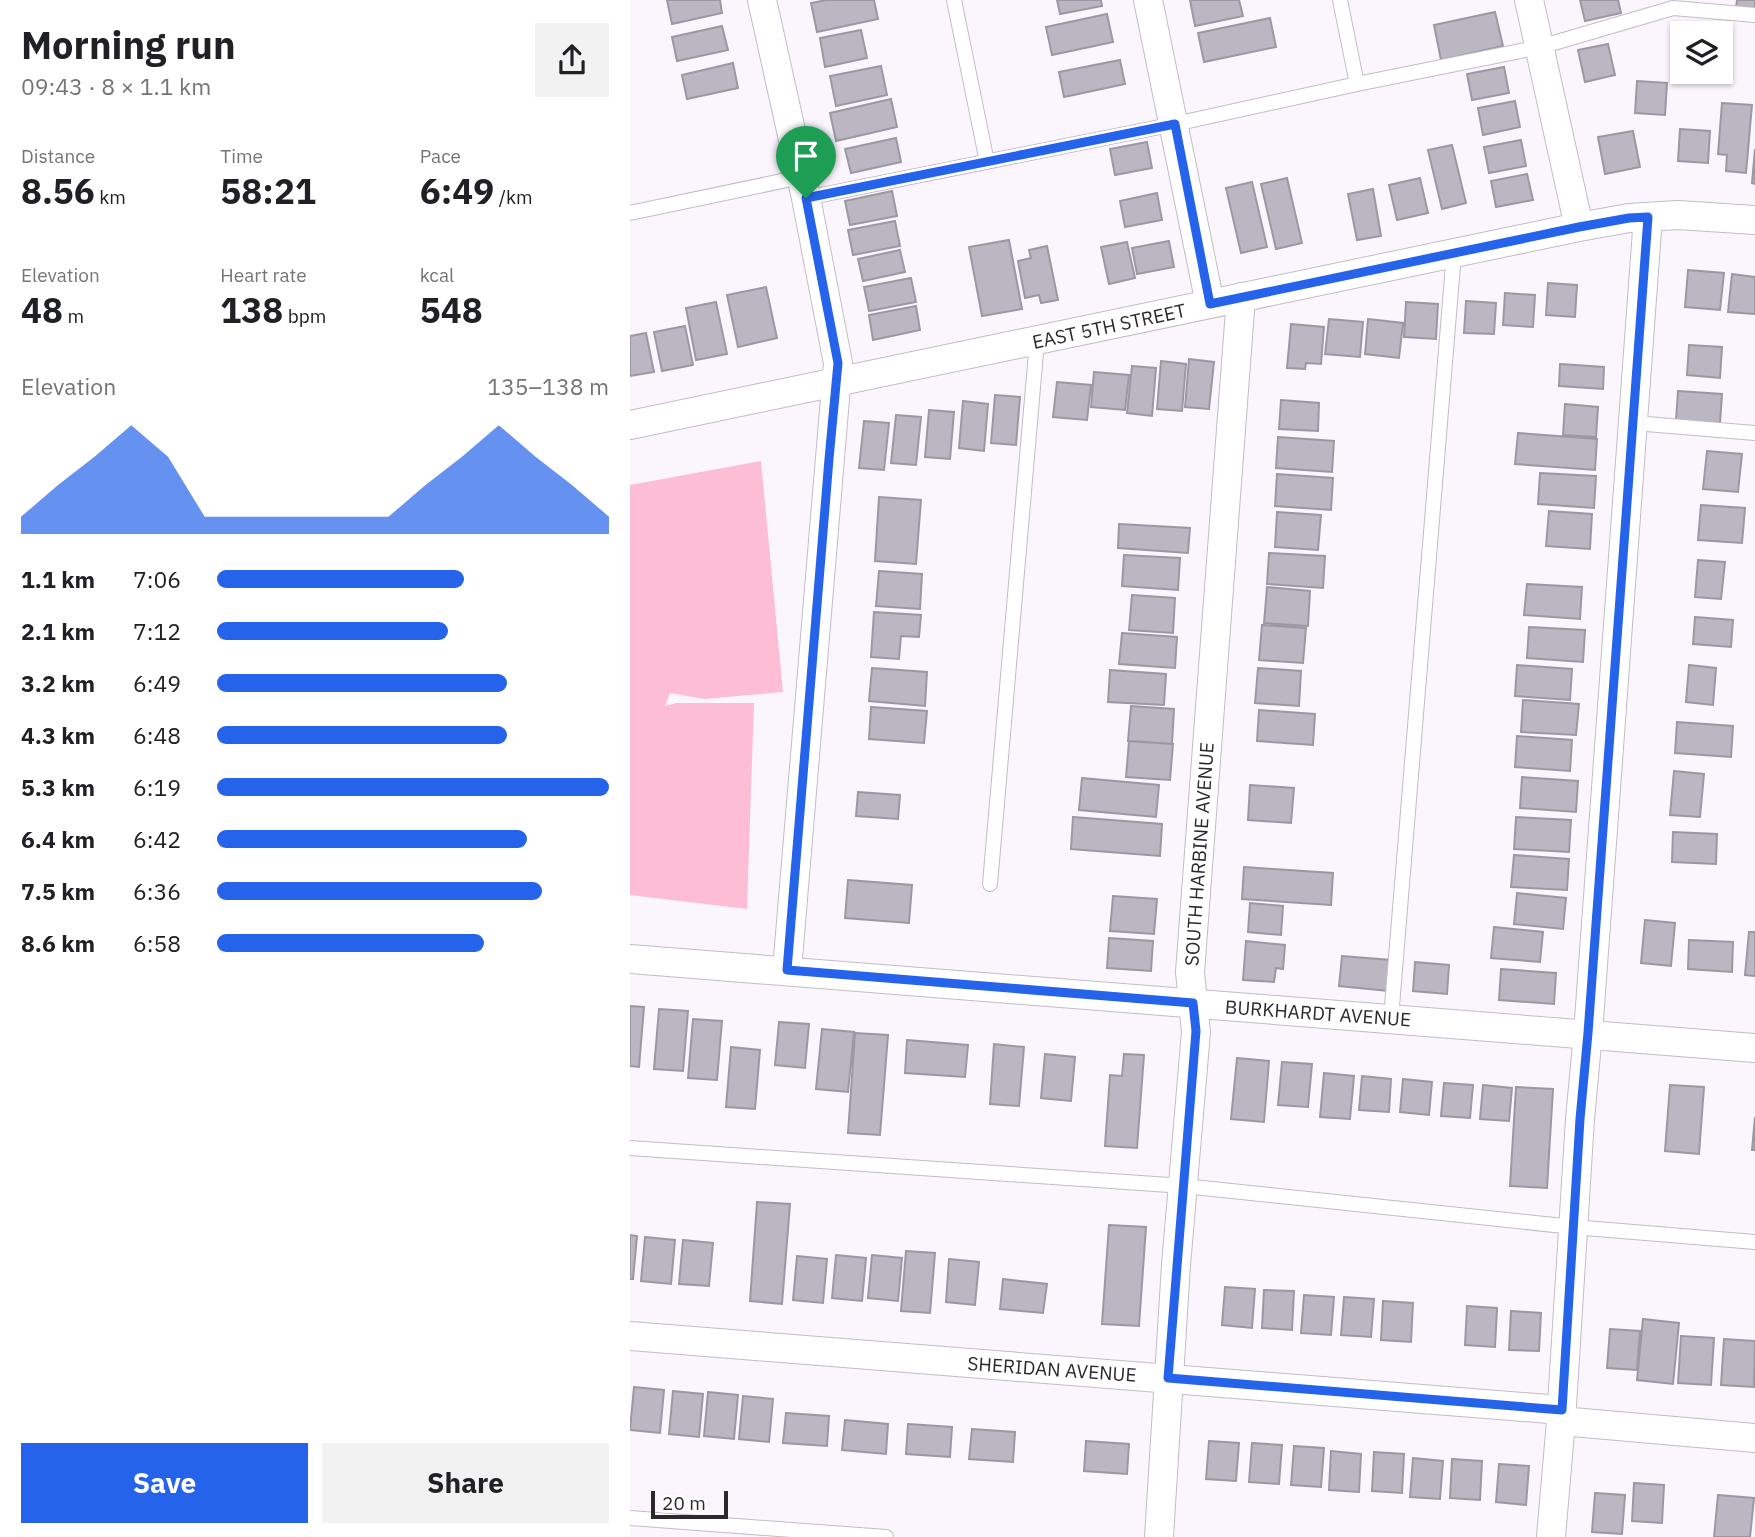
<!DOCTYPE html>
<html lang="en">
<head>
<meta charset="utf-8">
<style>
	body { margin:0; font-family:"IBM Plex Sans",sans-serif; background:#f2f2f2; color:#202124; height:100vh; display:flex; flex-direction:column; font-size:26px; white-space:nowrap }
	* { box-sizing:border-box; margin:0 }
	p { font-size:23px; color:#757577 }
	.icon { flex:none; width:38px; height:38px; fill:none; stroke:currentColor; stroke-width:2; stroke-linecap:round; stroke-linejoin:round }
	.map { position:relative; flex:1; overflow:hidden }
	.side { display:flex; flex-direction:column; background:#fff; width:630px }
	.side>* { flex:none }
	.fabs { position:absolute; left:1040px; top:21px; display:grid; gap:14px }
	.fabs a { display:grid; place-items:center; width:63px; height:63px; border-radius:0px; background:#fff; box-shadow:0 2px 5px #0004; font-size:35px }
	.scale { position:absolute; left:21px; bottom:18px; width:77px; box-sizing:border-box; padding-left:7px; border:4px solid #2c292d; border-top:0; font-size:19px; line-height:24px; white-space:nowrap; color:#2c292d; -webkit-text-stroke:5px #fff; paint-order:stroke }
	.pin { position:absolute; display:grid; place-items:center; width:60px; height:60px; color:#fff; margin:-72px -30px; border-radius:50% 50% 50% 0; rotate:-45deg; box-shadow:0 0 7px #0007 }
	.pin .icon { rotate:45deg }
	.round { display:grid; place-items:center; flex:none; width:74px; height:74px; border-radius:0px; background:#f2f2f2 }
	.head { display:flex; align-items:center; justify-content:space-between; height:119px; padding:0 21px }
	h1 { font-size:38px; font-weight:700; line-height:52px }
	.figures { display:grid; grid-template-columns:repeat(3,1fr); gap:10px; height:119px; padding:7px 21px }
	.figures div { display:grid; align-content:center }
	.figures b { font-size:35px; font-weight:700 }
	.figures small { font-size:19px; font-weight:400 }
	.figures p { font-size:19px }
	.chart { height:196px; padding:14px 21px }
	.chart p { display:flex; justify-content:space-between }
	.chart svg { width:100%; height:126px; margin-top:7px; fill:#2563eb; opacity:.7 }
	.action { display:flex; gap:14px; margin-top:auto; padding:14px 21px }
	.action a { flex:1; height:80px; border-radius:0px; background:#2563eb; color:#fff; font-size:28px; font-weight:700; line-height:80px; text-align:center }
	.action a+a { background:#f2f2f2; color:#202124 }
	ul { padding:0 21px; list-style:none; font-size:23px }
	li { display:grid; grid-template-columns:112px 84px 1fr; align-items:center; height:52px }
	li i { height:18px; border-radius:9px; background:#2563eb }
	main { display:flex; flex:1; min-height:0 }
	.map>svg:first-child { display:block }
	.green { fill:#fdbed5 }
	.building { fill:#bab7c3; stroke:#9b98a4; stroke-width:2 }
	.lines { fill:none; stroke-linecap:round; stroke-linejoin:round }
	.service-casing { stroke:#c3bcc7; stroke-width:16 }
	.minor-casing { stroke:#c3bcc7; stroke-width:30 }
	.service { stroke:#fff; stroke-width:14 }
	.minor { stroke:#fff; stroke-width:28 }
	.route-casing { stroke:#fff; stroke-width:14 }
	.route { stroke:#2563eb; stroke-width:9 }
	.labels { text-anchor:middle; stroke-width:6; stroke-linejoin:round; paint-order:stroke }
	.street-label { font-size:19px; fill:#2c292d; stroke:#fff }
</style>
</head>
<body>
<main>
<section class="side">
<div class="head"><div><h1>Morning run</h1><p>09:43 · 8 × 1.1 km</p></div><a class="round"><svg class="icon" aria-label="share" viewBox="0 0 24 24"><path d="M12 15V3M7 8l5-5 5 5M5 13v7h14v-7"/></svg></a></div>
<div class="figures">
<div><p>Distance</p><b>8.56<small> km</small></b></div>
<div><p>Time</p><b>58:21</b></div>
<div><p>Pace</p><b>6:49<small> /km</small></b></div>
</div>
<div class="figures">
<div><p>Elevation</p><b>48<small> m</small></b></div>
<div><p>Heart rate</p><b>138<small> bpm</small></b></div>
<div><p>kcal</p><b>548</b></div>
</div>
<div class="chart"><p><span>Elevation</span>135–138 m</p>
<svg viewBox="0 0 160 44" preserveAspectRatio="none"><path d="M0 44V38L10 27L20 17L30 6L40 17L50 38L60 38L70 38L80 38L90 38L100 38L110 27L120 17L130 6L140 17L150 27L160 38V44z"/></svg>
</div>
<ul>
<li><b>1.1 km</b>7:06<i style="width:63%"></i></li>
<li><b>2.1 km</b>7:12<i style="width:59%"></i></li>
<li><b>3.2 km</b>6:49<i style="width:74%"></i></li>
<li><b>4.3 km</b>6:48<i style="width:74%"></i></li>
<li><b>5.3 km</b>6:19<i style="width:100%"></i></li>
<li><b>6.4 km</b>6:42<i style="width:79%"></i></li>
<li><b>7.5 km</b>6:36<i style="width:83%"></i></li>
<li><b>8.6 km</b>6:58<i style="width:68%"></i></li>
</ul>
<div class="action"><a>Save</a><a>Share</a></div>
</section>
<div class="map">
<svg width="1125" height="1537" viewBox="0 0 1125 1537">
	<rect width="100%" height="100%" fill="#fbf5fe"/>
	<path class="green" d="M131,461L153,692L74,699L40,693L35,706L46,703H124L117,909L0,895V485Z"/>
	<path class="building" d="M37,0H90L92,13L42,24Z
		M197,0H244L248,19L187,32L181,3Z
		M427,0H471L472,6L430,14Z
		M560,0H609L613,16L565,26Z
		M950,0H988L991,13L955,21Z
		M1107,0H1125V10L1106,8Z
		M865,12L873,46L811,60L804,25Z
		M477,14L483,42L422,55L416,27Z
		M640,18L646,47L574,62L568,33Z
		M92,26L98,50L47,61L42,37Z
		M231,30L237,58L195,67L190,38Z
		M978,44L985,75L955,82L948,50Z
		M490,60L495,84L434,97L429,72Z
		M103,63L108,88L57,99L52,75Z
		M251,66L257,95L206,106L200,76Z
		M874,67L879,93L842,100L837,74Z
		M1007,81L1037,83L1035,115L1005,113Z
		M261,99L267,127L206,141L200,113Z
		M885,101L890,127L853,135L848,108Z
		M1092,103L1122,105L1116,173L1096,171L1097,155L1088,154Z
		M1050,129L1080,131L1078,163L1048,161Z
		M1003,131L1010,167L975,174L968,137Z
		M266,138L271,162L221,173L215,149Z
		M891,140L896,166L859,173L854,147Z
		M517,142L522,168L485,175L480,149Z
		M822,145L836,203L812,209L798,150Z
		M1125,149V184L1122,183Z
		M897,174L903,200L866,207L861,181Z
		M657,178L672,243L646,249L631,184Z
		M790,178L798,213L767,220L759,185Z
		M622,182L637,247L611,253L596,188Z
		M743,189L751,236L727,240L718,194Z
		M262,191L267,216L220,225L215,201Z
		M527,193L532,220L495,227L490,201Z
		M265,221L270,246L223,255L218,230Z
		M379,240L392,309L352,316L339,247Z
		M539,241L544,267L507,274L502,248Z
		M497,242L505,278L479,284L471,247Z
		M417,246L428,300L411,303L409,295L395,298L388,261L401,258L399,250Z
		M270,250L275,272L233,281L228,259Z
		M1058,270L1094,273L1090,310L1055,307Z
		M1102,274L1125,277V314L1098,312Z
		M281,278L286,302L239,311L234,287Z
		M918,283L947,285L945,317L916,315Z
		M136,287L147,338L108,347L97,295Z
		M875,293L905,295L903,327L873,325Z
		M836,301L866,303L864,334L834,333Z
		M86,302L97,354L66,360L56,308Z
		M776,302L808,304L806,339L774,337Z
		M286,306L290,330L243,340L239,315Z
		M699,319L733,322L730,357L695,354Z
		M738,319L773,323L769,358L735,354Z
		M661,324L694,327L691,364L676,363L675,369L657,368Z
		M55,326L63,365L32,371L24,332Z
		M16,333L24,372L0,376V336Z
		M1059,345L1092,347L1090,378L1057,375Z
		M559,359L584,362L579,409L555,407Z
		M531,361L556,364L552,411L527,409Z
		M930,364L974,367L973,389L929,386Z
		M502,366L526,368L522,416L497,413Z
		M464,372L499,375L495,410L461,407Z
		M427,382L461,385L457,420L423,417Z
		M1048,391L1092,394L1090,423L1046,421Z
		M365,395L390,397L386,445L361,443Z
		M651,400L689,403L688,431L649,429Z
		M333,401L358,404L354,451L329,448Z
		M935,404L968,407L966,437L933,435Z
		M299,410L324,412L320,459L295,457Z
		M266,415L291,417L286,465L261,463Z
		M234,421L259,423L254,470L229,468Z
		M888,433L967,439L965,470L885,464Z
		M648,437L704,441L702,472L646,468Z
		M1077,451L1112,454L1108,492L1073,489Z
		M910,473L966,476L964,508L908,504Z
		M647,474L703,478L701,510L645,506Z
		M249,497L291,500L286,564L245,561Z
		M1071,505L1115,508L1112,543L1068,540Z
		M919,511L962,514L960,549L916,546Z
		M647,512L691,515L688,550L645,547Z
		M489,524L560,528L558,553L488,548Z
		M639,553L695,556L693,588L637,584Z
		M494,555L550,558L548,590L492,586Z
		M1068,560L1095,562L1091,599L1065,597Z
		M249,571L292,574L290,609L246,606Z
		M897,584L952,587L950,619L894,615Z
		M637,587L680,591L678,626L634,623Z
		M502,595L545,598L543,633L499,630Z
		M244,612L291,615L289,637L271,636L269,659L241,657Z
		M1065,617L1103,620L1101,647L1063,644Z
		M632,625L676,628L673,663L629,660Z
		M899,627L955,630L953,662L897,658Z
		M492,633L547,637L545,668L489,664Z
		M887,665L942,669L940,700L885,696Z
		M1059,665L1086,668L1083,705L1056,702Z
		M242,668L297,672L295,706L239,701Z
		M628,668L671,671L669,706L625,703Z
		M480,670L536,674L534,705L478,702Z
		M893,700L949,704L946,735L891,732Z
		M501,706L544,709L542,744L498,741Z
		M241,707L297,711L294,743L239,739Z
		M629,710L685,714L683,745L627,741Z
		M1047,722L1103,726L1101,757L1045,753Z
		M887,736L942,740L940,771L885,767Z
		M499,741L543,744L540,780L496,777Z
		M1044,771L1074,774L1070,817L1040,815Z
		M892,777L948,781L946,812L890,808Z
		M452,778L529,785L526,817L449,810Z
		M620,785L664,788L661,823L618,820Z
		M228,792L270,795L268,819L226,816Z
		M443,817L532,824L530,856L441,849Z
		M886,817L941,820L939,852L884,849Z
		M1043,832L1087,834L1086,864L1042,862Z
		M884,855L939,859L937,890L881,887Z
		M614,867L703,873L701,905L612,899Z
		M218,880L282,885L279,923L215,918Z
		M887,893L936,898L933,929L884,924Z
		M483,896L527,899L524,934L480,931Z
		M620,903L653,906L651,935L618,932Z
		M1015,920L1045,923L1041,966L1011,963Z
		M864,927L913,932L910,962L861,958Z
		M1119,932H1125V976L1115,975Z
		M479,938L523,941L521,971L477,968Z
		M1059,940L1103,942L1102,972L1058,969Z
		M616,941L655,945L653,969L646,968L644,982L613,980Z
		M712,956L761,960L758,991L709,986Z
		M785,962L819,965L817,994L783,991Z
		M871,969L926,973L924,1004L869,1000Z
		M0,1006L14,1007L9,1067L0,1066Z
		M29,1009L58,1011L53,1071L24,1069Z
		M63,1019L92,1021L87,1080L58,1078Z
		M149,1022L179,1024L175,1068L145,1065Z
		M192,1029L224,1032L218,1092L186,1089Z
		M225,1033L258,1035L250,1135L218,1133Z
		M277,1040L338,1045L335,1077L275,1073Z
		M364,1044L394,1047L389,1106L360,1104Z
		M101,1047L130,1050L125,1109L96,1107Z
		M415,1054L445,1057L441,1101L411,1098Z
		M494,1054L514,1055L507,1148L475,1146L480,1075L492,1076Z
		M607,1058L639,1061L634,1122L601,1119Z
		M652,1062L682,1064L678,1107L648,1105Z
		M694,1073L724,1076L720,1119L690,1117Z
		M732,1076L761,1079L759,1112L729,1110Z
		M773,1079L802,1082L799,1115L770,1112Z
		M814,1083L843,1085L840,1118L811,1116Z
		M853,1085L882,1088L879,1121L850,1119Z
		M1040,1085L1074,1087L1069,1154L1035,1151Z
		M886,1087L923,1089L917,1188L880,1186Z
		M1125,1117V1150H1122Z
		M127,1202L160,1204L152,1304L120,1301Z
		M479,1225L516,1227L509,1326L472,1324Z
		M0,1235L7,1236L3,1279H0Z
		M15,1237L45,1240L41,1284L11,1281Z
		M53,1240L83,1243L79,1286L49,1284Z
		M276,1251L305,1253L300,1313L271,1311Z
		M206,1255L236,1258L232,1301L202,1298Z
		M242,1255L272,1258L268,1301L238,1298Z
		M167,1256L197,1259L193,1303L163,1300Z
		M319,1259L349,1262L345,1305L316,1302Z
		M373,1279L417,1284L413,1313L370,1309Z
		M595,1287L625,1289L622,1328L592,1325Z
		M634,1290L664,1291L662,1330L632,1328Z
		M674,1295L704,1297L701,1335L671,1333Z
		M714,1297L744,1299L741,1337L711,1335Z
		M753,1301L783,1303L781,1342L751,1340Z
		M837,1306L867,1308L865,1347L835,1345Z
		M881,1311L911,1313L909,1351L879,1350Z
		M1013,1319L1049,1323L1043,1384L1007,1380Z
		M980,1329L1010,1331L1007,1370L977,1368Z
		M1051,1336L1084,1338L1081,1385L1048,1383Z
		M1094,1339L1125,1341L1124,1387L1091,1385Z
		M4,1387L34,1390L30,1433L0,1430Z
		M43,1391L73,1394L69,1437L39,1434Z
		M78,1392L108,1395L104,1439L74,1436Z
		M113,1396L143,1399L139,1442L109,1439Z
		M156,1413L199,1416L197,1446L153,1443Z
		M215,1420L258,1424L256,1454L212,1450Z
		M278,1424L322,1427L320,1457L276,1454Z
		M342,1429L385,1432L383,1462L339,1459Z
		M456,1441L499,1444L497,1474L454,1471Z
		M579,1441L609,1443L606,1481L576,1479Z
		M622,1443L652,1445L649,1484L619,1482Z
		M664,1446L694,1448L691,1487L661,1485Z
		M701,1451L731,1454L729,1492L699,1490Z
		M744,1452L774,1454L772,1493L742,1491Z
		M783,1458L813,1461L810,1499L780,1497Z
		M822,1459L852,1461L850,1500L820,1498Z
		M869,1464L899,1466L896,1505L866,1502Z
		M1004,1483L1034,1485L1032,1523L1002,1521Z
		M965,1493L995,1495L992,1534L962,1532Z
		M1088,1495L1124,1498L1120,1537H1084Z"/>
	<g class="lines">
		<defs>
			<path id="service" d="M324,0L357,162
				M710,0L727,84
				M176,198L545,124L727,84L910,47L1043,8L1125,15
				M0,213L171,177
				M1004,423L1125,433
				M360,884L407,341
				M761,1018L824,253
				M0,1148L554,1186L943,1227L1125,1242
				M0,1518L256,1537"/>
			<path id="minor" d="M132,0L176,198L208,363L157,970
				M518,0L580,304
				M899,0L949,227
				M0,425L949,227L999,218L1048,215L1125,220
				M0,959L1125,1048
				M0,1336L931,1410
				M931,1421L1125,1438
				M529,1537L546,1265L566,1032L560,972L611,297
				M921,1537L931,1421L950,1119L958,1033L1018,217"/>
		</defs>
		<use href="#service" class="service-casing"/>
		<use href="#minor" class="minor-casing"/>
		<use href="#service" class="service"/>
		<use href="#minor" class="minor"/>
	</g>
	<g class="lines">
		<defs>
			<path id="route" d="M545,124L580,304L949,227L999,218L1018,217L958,1033L950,1119L932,1410L538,1378L566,1031L563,1003L157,970L199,459L208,363L176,198Z"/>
		</defs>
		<use href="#route" class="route-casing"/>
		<use href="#route" class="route"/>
	</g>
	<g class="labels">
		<g class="street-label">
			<text transform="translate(479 326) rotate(-12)" y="7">EAST 5TH STREET</text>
			<text transform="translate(569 854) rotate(-86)" y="7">SOUTH HARBINE AVENUE</text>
			<text transform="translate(688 1013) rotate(4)" y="7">BURKHARDT AVENUE</text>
			<text transform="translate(422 1369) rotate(4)" y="7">SHERIDAN AVENUE</text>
		</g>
	</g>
</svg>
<div class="fabs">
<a><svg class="icon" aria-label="layers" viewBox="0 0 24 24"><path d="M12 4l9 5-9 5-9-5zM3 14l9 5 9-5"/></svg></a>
</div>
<div class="scale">20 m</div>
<div class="pin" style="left:176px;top:198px;background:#1e9e55"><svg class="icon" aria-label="arrive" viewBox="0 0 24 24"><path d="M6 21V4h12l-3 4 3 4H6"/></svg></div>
</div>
</main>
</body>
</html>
